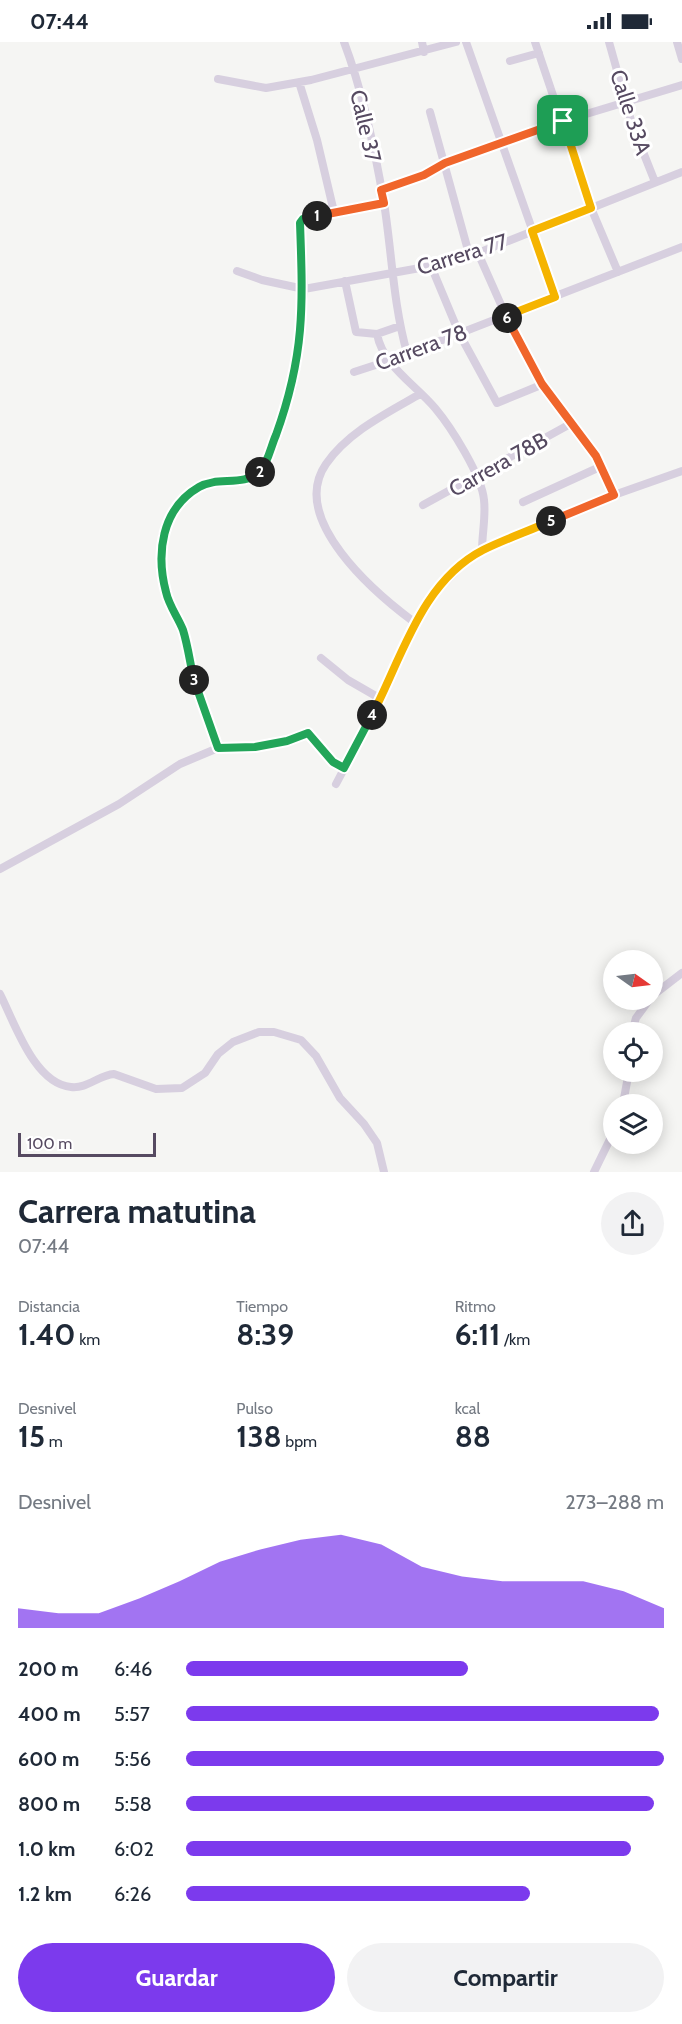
<!DOCTYPE html>
<html lang="es">
<head>
<meta charset="utf-8">
<style>
	body { margin:0; font-family:Cabin,sans-serif; background:#f2f2f3; color:#1f2937; height:100vh; display:flex; flex-direction:column; font-size:22px; white-space:nowrap }
	* { box-sizing:border-box; margin:0 }
	p { font-size:20px; color:#747a83 }
	.icon { flex:none; width:33px; height:33px; fill:none; stroke:currentColor; stroke-width:2; stroke-linecap:round; stroke-linejoin:round }
	.map { position:relative; height:1130px; overflow:hidden }
	.panel { display:flex; flex-direction:column; background:#fff; flex:1 }
	.panel>* { flex:none }
	.needle { width:39px; rotate:104deg }
	.fabs { position:absolute; left:603px; top:908px; display:grid; gap:12px }
	.fabs a { display:grid; place-items:center; width:60px; height:60px; border-radius:50%; background:#fff; box-shadow:0 3px 15px #0003; font-size:30px }
	.scale { position:absolute; left:18px; bottom:15px; width:138px; box-sizing:border-box; padding-left:6px; border:3px solid #564a61; border-top:0; font-size:16px; line-height:21px; white-space:nowrap; color:#564a61; -webkit-text-stroke:4px #fff; paint-order:stroke }
	.pin { position:absolute; display:grid; place-items:center; width:51px; height:51px; color:#fff; margin:-26px; border-radius:12px; box-shadow:0 3px 9px #0006 }
	.km { position:absolute; width:30px; height:30px; margin:-15px; border-radius:50%; background:#222; color:#fff; font-size:16px; line-height:30px; text-align:center }
	.round { display:grid; place-items:center; flex:none; width:63px; height:63px; border-radius:32px; background:#f2f2f3 }
	.overview { display:flex; align-items:center; justify-content:space-between; height:102px; padding:0 18px }
	h1 { font-size:33px; font-weight:700; line-height:45px }
	.figures { display:grid; grid-template-columns:repeat(3,1fr); gap:9px; height:102px; padding:6px 18px }
	.figures div { display:grid; align-content:center }
	.figures b { font-size:30px; font-weight:700 }
	.figures small { font-size:16px; font-weight:400 }
	.figures p { font-size:16px }
	.chart { height:168px; padding:12px 18px }
	.chart p { display:flex; justify-content:space-between }
	.chart svg { width:100%; height:108px; margin-top:6px; fill:#7c3aed; opacity:.7 }
	.button { display:flex; gap:12px; margin-top:auto; padding:12px 18px }
	.button a { flex:1; height:69px; border-radius:36px; background:#7c3aed; color:#fff; font-size:24px; font-weight:700; line-height:69px; text-align:center }
	.button a+a { background:#f2f2f3; color:#1f2937 }
	ul { padding:0 18px; list-style:none; font-size:20px }
	li { display:grid; grid-template-columns:96px 72px 1fr; align-items:center; height:45px }
	li i { height:15px; border-radius:8px; background:#7c3aed }
	.status { display:flex; justify-content:space-between; align-items:center; height:42px; padding:0 30px; background:#fff; direction:ltr }
	.status svg { height:16px; fill:currentColor }
	.map>svg:first-child { display:block }
	.lines { fill:none; stroke-linecap:round; stroke-linejoin:round }
	.street { stroke:#d7cfdf; stroke-width:8 }
	.split-1-casing { stroke:#fff; stroke-width:12 }
	.split-2-casing { stroke:#fff; stroke-width:12 }
	.split-3-casing { stroke:#fff; stroke-width:12 }
	.split-4-casing { stroke:#fff; stroke-width:12 }
	.split-5-casing { stroke:#fff; stroke-width:12 }
	.split-6-casing { stroke:#fff; stroke-width:12 }
	.split-7-casing { stroke:#fff; stroke-width:12 }
	.split-1 { stroke:#f0652b; stroke-width:8 }
	.split-2 { stroke:#22a559; stroke-width:8 }
	.split-3 { stroke:#22a559; stroke-width:8 }
	.split-4 { stroke:#22a559; stroke-width:8 }
	.split-5 { stroke:#f5b400; stroke-width:8 }
	.split-6 { stroke:#f0652b; stroke-width:8 }
	.split-7 { stroke:#f5b400; stroke-width:8 }
	.labels { text-anchor:middle; stroke-width:6; stroke-linejoin:round; paint-order:stroke }
	.street-label { font-size:22px; fill:#564a61; stroke:#fff }
</style>
</head>
<body>
<div class="status"><b>07:44</b><svg viewBox="0 0 49 12"><path d="M0 12V9h3v3zM5 12V6h3v6zM10 12V3h3v9zM15 12V0h3v12zM26 1h20v11H26zM47 4h2v5h-2z"/></svg></div>
<div class="map">
<svg width="682" height="1130" viewBox="0 0 682 1130">
	<rect width="100%" height="100%" fill="#f5f5f3"/>
	<g class="lines">
		<path class="street" d="M344,0C363,50 375,108 384,161C392,211 393,261 407,311
			M422,0L424,10
			M466,0L556,255
			M535,0L591,166L618,230
			M609,0L632,82L655,140
			M677,0L682,17
			M510,19L539,11
			M218,37L266,46L311,38L456,0
			M299,40L317,98L334,170
			M430,70L469,212
			M381,148L424,133L445,121L563,79L682,43
			M478,211L506,274L541,343L596,414L614,453
			M431,224L459,291L497,361L541,343
			M237,229L262,238L304,247L431,224L478,211L682,130
			M345,239L356,290L377,292
			M400,284L377,292C383,324 415,342 435,366C451,385 482,434 484,458C486,474 482,492 482,509
			M354,330L391,318L682,205
			M523,460L602,424
			M423,463L572,381
			M414,580C375,551 288,477 326,422C348,390 387,371 420,352
			M321,616L348,638L381,657
			M218,706L196,649L182,587L166,552L161,521L162,494L172,473L188,452L202,443L250,438L262,428L292,347L297,322L304,247L301,178L384,161
			M336,742L381,657L414,580L439,547L463,522L482,509L614,453L682,429
			M0,827L119,762L180,722L218,706L255,705L287,699L308,691L333,720L344,726
			M0,952C14,979 34,1042 71,1045C87,1047 99,1033 114,1032L156,1047L182,1046L205,1031L218,1012L233,1000L259,990H274L301,998L316,1014L340,1056L364,1082L377,1101L384,1130
			M652,954L682,931
			M632,990L636,976L650,957
			M623,1062L629,1029
			M594,1130L614,1089"/>
	</g>
	<g class="lines">
		<defs>
			<path id="split-1" d="M317,174L384,161L381,148L424,133L445,121L563,79"/>
			<path id="split-2" d="M260,430C268,421 271,404 276,393C305,313 303,263 300,181L303,177L317,174"/>
			<path id="split-3" d="M194,638C190,621 188,604 183,588C178,575 169,564 166,550C156,512 161,467 199,445C218,434 242,445 260,430"/>
			<path id="split-4" d="M194,638L218,706L255,705L287,699L308,691L333,720L344,726L372,673"/>
			<path id="split-5" d="M372,673C402,616 421,540 483,508C505,497 529,489 551,479"/>
			<path id="split-6" d="M507,276L542,342L596,414L614,453L551,479"/>
			<path id="split-7" d="M507,276L506,274L555,255L532,189L591,166L563,79"/>
		</defs>
		<use href="#split-1" class="split-1-casing"/>
		<use href="#split-2" class="split-2-casing"/>
		<use href="#split-3" class="split-3-casing"/>
		<use href="#split-4" class="split-4-casing"/>
		<use href="#split-5" class="split-5-casing"/>
		<use href="#split-6" class="split-6-casing"/>
		<use href="#split-7" class="split-7-casing"/>
		<use href="#split-1" class="split-1"/>
		<use href="#split-2" class="split-2"/>
		<use href="#split-3" class="split-3"/>
		<use href="#split-4" class="split-4"/>
		<use href="#split-5" class="split-5"/>
		<use href="#split-6" class="split-6"/>
		<use href="#split-7" class="split-7"/>
	</g>
	<g class="labels">
		<g class="street-label">
			<text transform="translate(631 70) rotate(72)" y="8">Calle 33A</text>
			<text transform="translate(366 84) rotate(77)" y="8">Calle 37</text>
			<text transform="translate(462 212) rotate(-17)" y="8">Carrera 77</text>
			<text transform="translate(421 305) rotate(-20)" y="8">Carrera 78</text>
			<text transform="translate(498 422) rotate(-29)" y="8">Carrera 78B</text>
		</g>
	</g>
</svg>
<div class="fabs">
<a><svg class="needle" viewBox="-14 -14 28 28"><path d="M0-13l5 13h-10z" fill="#e53935"/><path d="M0 13l5-13h-10z" fill="#747a83"/></svg></a>
<a><svg class="icon" aria-label="locate" viewBox="0 0 24 24"><circle cx="12" cy="12" r="6"/><path d="M12 2v4M12 18v4M2 12h4M18 12h4"/></svg></a>
<a><svg class="icon" aria-label="layers" viewBox="0 0 24 24"><path d="M12 4l9 5-9 5-9-5zM3 14l9 5 9-5"/></svg></a>
</div>
<div class="scale">100 m</div>
<div class="pin" style="left:563px;top:79px;background:#1e9e55"><svg class="icon" aria-label="arrive" viewBox="0 0 24 24"><path d="M6 21V4h12l-3 4 3 4H6"/></svg></div>
<b class="km" style="left:317px;top:174px">1</b>
<b class="km" style="left:260px;top:430px">2</b>
<b class="km" style="left:194px;top:638px">3</b>
<b class="km" style="left:372px;top:673px">4</b>
<b class="km" style="left:551px;top:479px">5</b>
<b class="km" style="left:507px;top:276px">6</b>
</div>
<section class="panel">
<div class="overview"><div><h1>Carrera matutina</h1><p>07:44</p></div><a class="round"><svg class="icon" aria-label="share" viewBox="0 0 24 24"><path d="M12 15V3M7 8l5-5 5 5M5 13v7h14v-7"/></svg></a></div>
<div class="figures">
<div><p>Distancia</p><b>1.40<small> km</small></b></div>
<div><p>Tiempo</p><b>8:39</b></div>
<div><p>Ritmo</p><b>6:11<small> /km</small></b></div>
</div>
<div class="figures">
<div><p>Desnivel</p><b>15<small> m</small></b></div>
<div><p>Pulso</p><b>138<small> bpm</small></b></div>
<div><p>kcal</p><b>88</b></div>
</div>
<div class="chart"><p><span>Desnivel</span>273–288 m</p>
<svg viewBox="0 0 160 44" preserveAspectRatio="none"><path d="M0 44V36L10 38L20 38L30 32L40 25L50 17L60 12L70 8L80 6L90 10L100 19L110 23L120 25L130 25L140 25L150 29L160 36V44z"/></svg>
</div>
<ul>
<li><b>200 m</b>6:46<i style="width:59%"></i></li>
<li><b>400 m</b>5:57<i style="width:99%"></i></li>
<li><b>600 m</b>5:56<i style="width:100%"></i></li>
<li><b>800 m</b>5:58<i style="width:98%"></i></li>
<li><b>1.0 km</b>6:02<i style="width:93%"></i></li>
<li><b>1.2 km</b>6:26<i style="width:72%"></i></li>
</ul>
<div class="button"><a>Guardar</a><a>Compartir</a></div>
</section>
</body>
</html>
